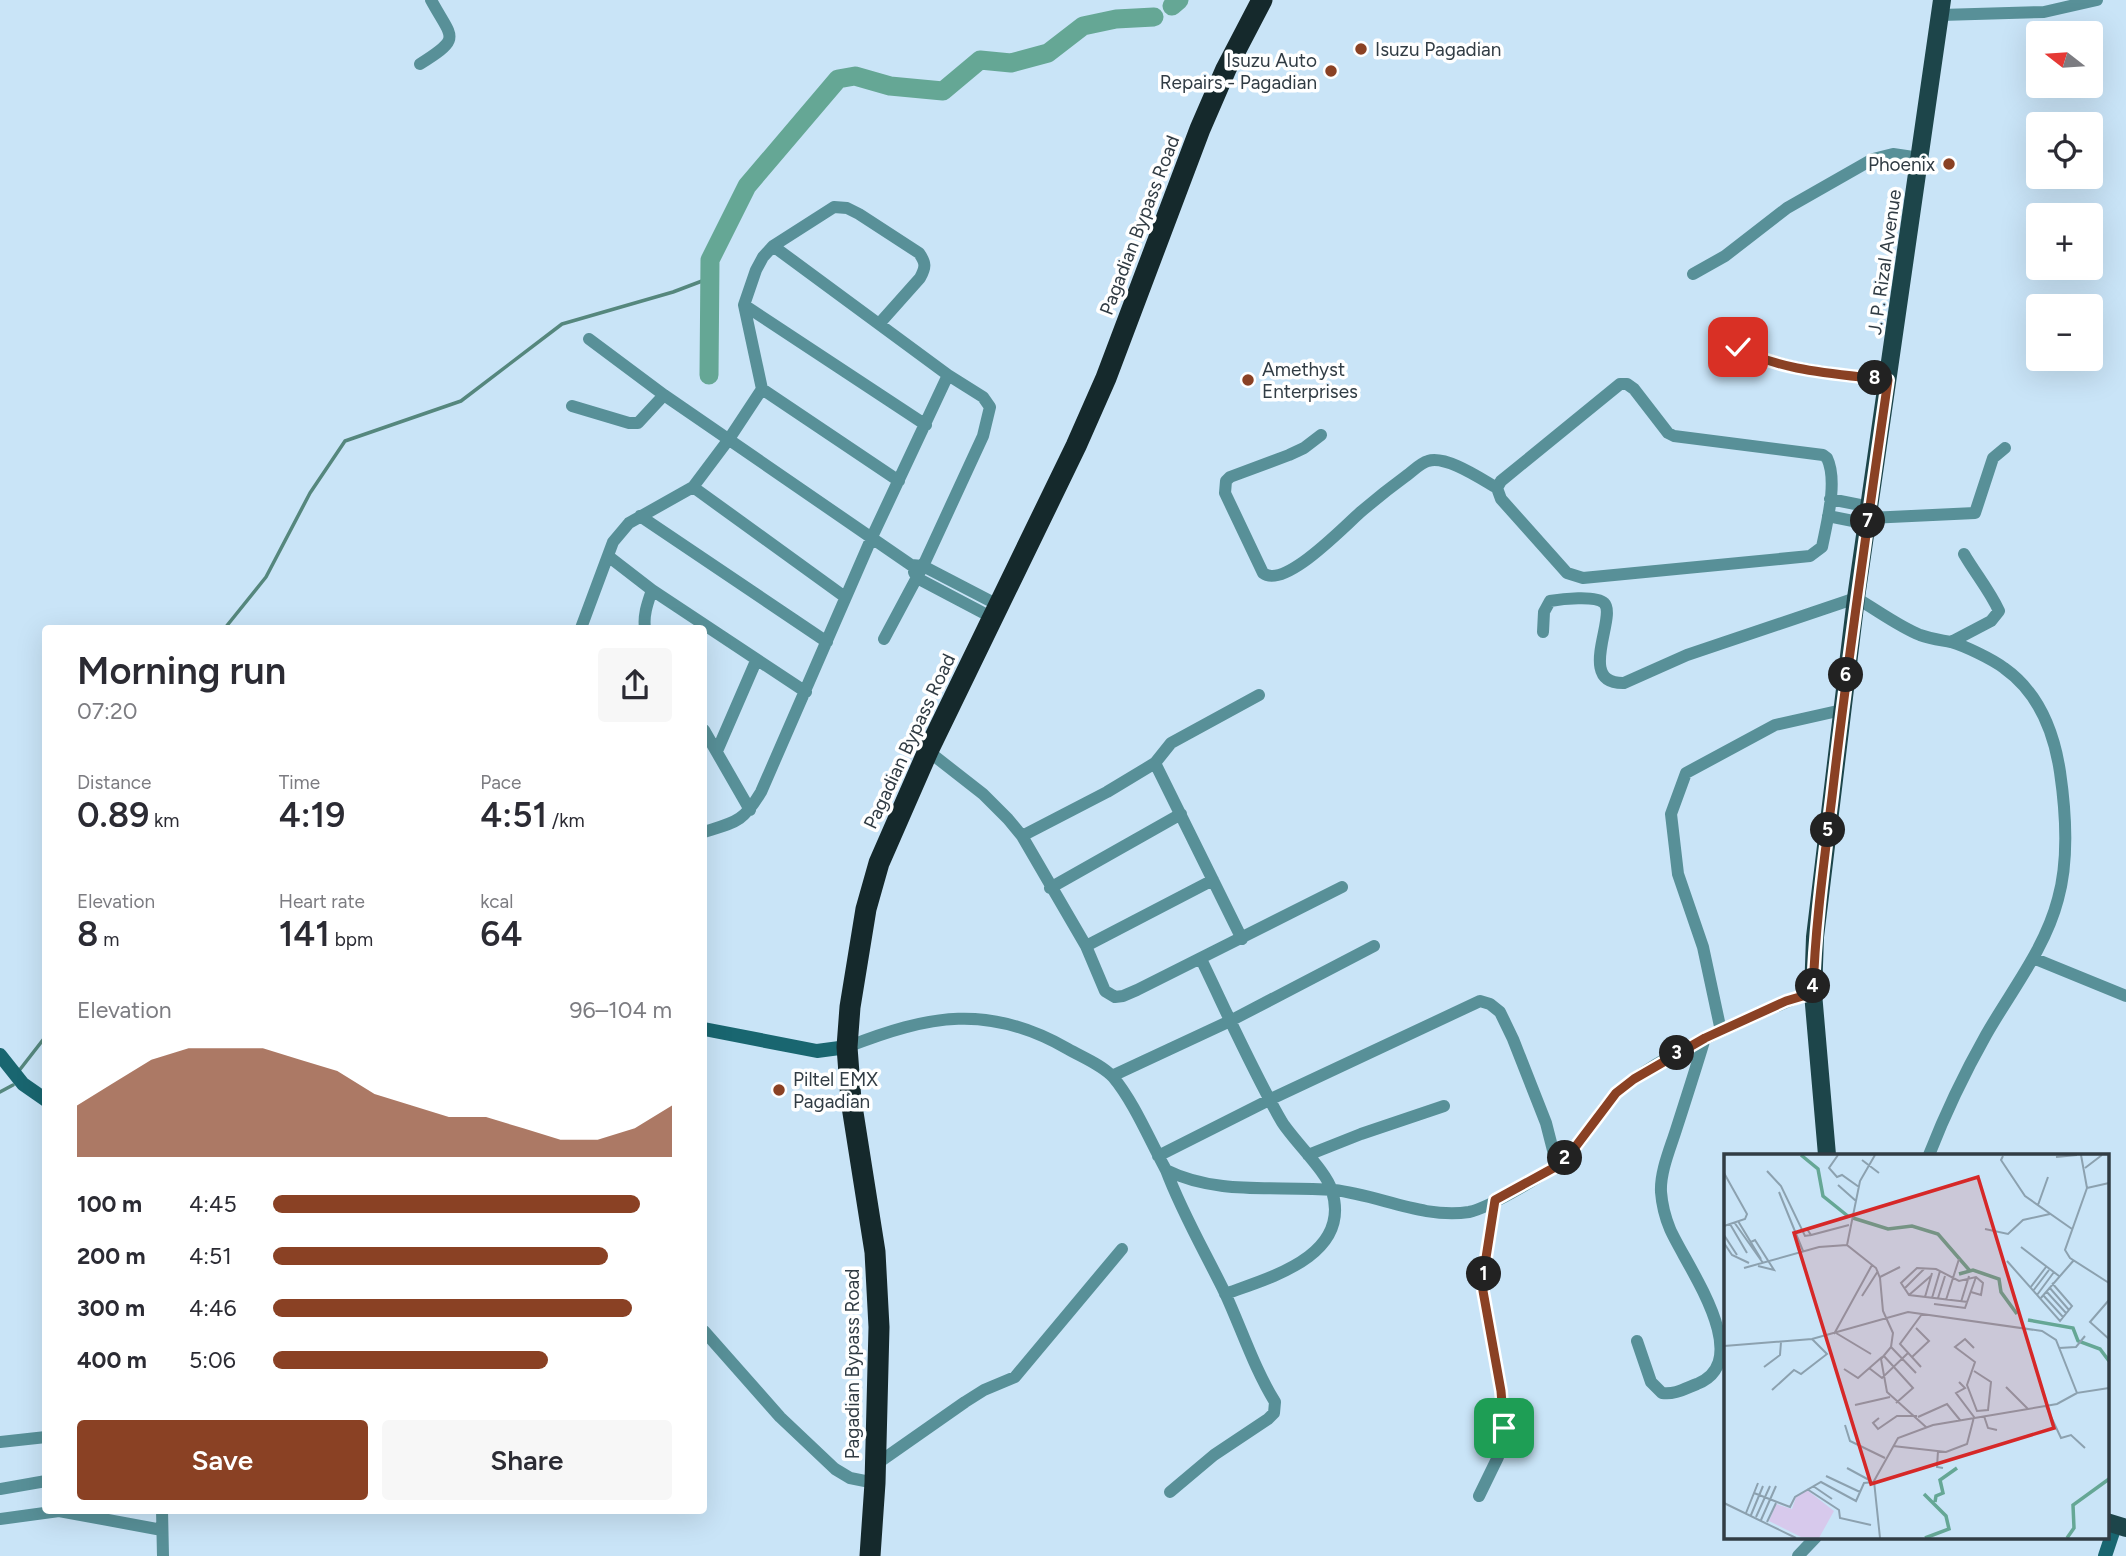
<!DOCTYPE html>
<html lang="en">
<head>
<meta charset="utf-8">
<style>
	body { margin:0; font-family:Figtree,sans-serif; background:#f7f7f7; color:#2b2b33; height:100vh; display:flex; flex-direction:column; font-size:26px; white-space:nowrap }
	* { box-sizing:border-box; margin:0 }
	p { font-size:23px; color:#7c7c81 }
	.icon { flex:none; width:38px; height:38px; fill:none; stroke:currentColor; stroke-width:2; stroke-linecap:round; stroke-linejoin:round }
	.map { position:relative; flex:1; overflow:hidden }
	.details { position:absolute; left:42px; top:625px; width:665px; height:889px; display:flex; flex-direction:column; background:#fff; border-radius:7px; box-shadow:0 7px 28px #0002 }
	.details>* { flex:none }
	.needle { width:46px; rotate:287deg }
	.fabs { position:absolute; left:2026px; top:21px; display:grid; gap:14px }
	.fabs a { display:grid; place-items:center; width:77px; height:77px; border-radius:7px; background:#fff; box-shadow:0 7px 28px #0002; font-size:35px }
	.pin { position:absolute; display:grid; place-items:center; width:60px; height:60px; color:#fff; margin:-30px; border-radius:14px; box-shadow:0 4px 10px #0006 }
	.km { position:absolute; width:35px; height:35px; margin:-18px; border-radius:50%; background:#222; color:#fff; font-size:19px; line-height:35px; text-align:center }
	.round { display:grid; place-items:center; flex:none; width:74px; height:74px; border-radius:7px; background:#f7f7f7 }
	.summary { display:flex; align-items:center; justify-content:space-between; height:119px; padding:0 35px }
	h1 { font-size:38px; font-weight:600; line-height:52px }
	.metrics { display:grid; grid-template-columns:repeat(3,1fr); gap:10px; height:119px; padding:7px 35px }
	.metrics div { display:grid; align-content:center }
	.metrics b { font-size:35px; font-weight:600 }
	.metrics small { font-size:19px; font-weight:400 }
	.metrics p { font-size:19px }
	.chart { height:196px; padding:14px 35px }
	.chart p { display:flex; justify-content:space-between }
	.chart svg { width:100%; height:126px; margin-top:7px; fill:#8a4124; opacity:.7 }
	.button { display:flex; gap:14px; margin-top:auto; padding:14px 35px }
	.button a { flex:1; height:80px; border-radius:7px; background:#8a4124; color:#fff; font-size:28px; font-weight:600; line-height:80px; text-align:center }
	.button a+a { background:#f7f7f7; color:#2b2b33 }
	ul { padding:0 35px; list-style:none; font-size:23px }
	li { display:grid; grid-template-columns:112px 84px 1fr; align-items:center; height:52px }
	li i { height:18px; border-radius:9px; background:#8a4124 }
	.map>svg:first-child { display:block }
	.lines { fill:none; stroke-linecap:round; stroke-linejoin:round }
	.stream { stroke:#55877d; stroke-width:3.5 }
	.river { stroke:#65a795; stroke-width:19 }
	.street { stroke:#589098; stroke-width:12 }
	.secondary { stroke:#196670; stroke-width:14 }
	.primary { stroke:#1d454a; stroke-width:18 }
	.highway { stroke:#15292c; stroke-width:21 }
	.route-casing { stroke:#fff; stroke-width:14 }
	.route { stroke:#8a4124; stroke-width:9 }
	.poi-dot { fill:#8a4124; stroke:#fff; stroke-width:2.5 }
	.labels { text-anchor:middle; stroke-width:7; stroke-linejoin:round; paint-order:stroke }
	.poi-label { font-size:19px; fill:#313c44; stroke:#fff; text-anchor:start }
	.street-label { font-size:19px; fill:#313c44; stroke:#fff }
	.inset-river { fill:none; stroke:#65a795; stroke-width:3.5 }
	.inset-road { fill:none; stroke:#8ca1af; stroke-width:2 }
	.view { fill:#d62828; fill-opacity:0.15; stroke:#d62828; stroke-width:3.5 }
	.inset-edge { fill:none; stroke:#313c44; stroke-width:3.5 }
</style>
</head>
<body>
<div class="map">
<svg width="2126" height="1556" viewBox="0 0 2126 1556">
	<rect width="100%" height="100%" fill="#c9e4f7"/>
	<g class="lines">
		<path class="stream" d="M225,628L266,577L310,493L345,441L461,401L562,324L673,292L710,278
			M18,1072L46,1036
			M0,1092L13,1085"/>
		<path class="river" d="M1172,6L1179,0
			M709,375L710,260L747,186L838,79L855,76L890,86L943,91L980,60L1011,63L1048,53L1083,26L1116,19L1154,17"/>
		<path class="street" d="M1941,15L2044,12L2097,0
			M420,64C463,37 452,39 431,0
			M773,246L948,375L983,397L990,407L983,436L923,566L884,639
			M1693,274L1725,256L1787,208L1873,159L1893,154L1920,158
			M744,305L926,425
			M589,339L664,395L911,565L923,566L998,605
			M1738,347C1781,371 1841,374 1888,380
			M762,389L899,481
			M572,406L629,423H638L664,395
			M1321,435L1304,448L1289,455L1230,477L1226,481L1225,493L1263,573C1285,590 1345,525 1363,510C1377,498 1391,487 1406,476C1412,472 1420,463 1428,461C1446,455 1481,479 1497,488L1501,499L1567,573L1583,578L1810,556L1822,547C1827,522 1838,481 1827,458L1823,455L1674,436L1668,433L1634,389L1627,384H1620L1501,481L1497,488
			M693,487L845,597
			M1830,499L1870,507
			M640,516L827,642
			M1828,516L1868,524
			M1869,518L1975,513L1993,458L2005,448
			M608,556L652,590L806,692
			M914,572L917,578L991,617
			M581,628L613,542L629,523L693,487L729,439L762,389L744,305L756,270L763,257L773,246L834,207L847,208L859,214L919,253C926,263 926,267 920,278L879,324
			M645,628C643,615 648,602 652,590
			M1543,632L1544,612L1550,601C1561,599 1596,595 1604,603C1618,616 1575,684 1624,683L1687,655L1856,598C1877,610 1898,626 1920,635C1931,639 1941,640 1951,642C1965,646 1992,659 2004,668C2038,692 2054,732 2060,772C2066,813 2069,860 2058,899C2045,949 2011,991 1986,1035C1964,1074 1945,1114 1929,1155
			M1951,642L1991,621L1999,611C1990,591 1975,573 1964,554
			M704,730L750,810
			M717,751L756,661
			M928,751L983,794L1008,819L1022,836L1086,946L1105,991L1115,997L1123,996L1137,990L1342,887
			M1155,763L1171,743L1259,695
			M704,832C736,822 743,822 761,792L872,537L948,375
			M1022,836L1107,792L1155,763L1242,939
			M1050,888L1181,814
			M1086,946L1213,880
			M2033,958L2126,996
			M1201,959C1227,1013 1252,1070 1282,1122C1294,1141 1327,1172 1332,1191C1352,1256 1269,1278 1225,1294
			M1721,1031L1703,947L1678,874L1671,814L1686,773L1775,725L1842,710
			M847,1047C929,1015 988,1003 1068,1049C1082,1057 1102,1065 1113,1077C1134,1102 1150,1141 1166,1170C1218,1196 1278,1185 1334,1190C1379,1195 1423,1219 1469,1212C1489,1208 1556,1169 1570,1154C1589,1135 1599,1108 1619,1091C1654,1061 1698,1042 1739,1023C1764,1012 1787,1000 1813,993
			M1112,1076L1230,1021L1374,946
			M1308,1155L1361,1134L1444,1106
			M1158,1156L1271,1099L1480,1001L1490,1004L1500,1012L1513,1039L1546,1123L1557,1166
			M1166,1170C1182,1213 1205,1252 1225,1293C1242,1330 1254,1368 1275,1402L1274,1413L1268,1419L1214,1455L1170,1492
			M704,1331L780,1417L835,1469L850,1478L875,1483
			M1637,1341L1651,1382L1662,1393C1675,1395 1686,1388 1697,1384C1757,1360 1685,1264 1670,1229C1665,1217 1662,1205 1661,1192C1660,1172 1670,1149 1676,1130C1686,1099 1696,1068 1705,1038
			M0,1442L46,1437
			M875,1465L965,1402L984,1390L1015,1377L1122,1249
			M0,1489L46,1481
			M1479,1496L1498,1457L1505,1438L1501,1391L1483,1291V1277L1495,1200
			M162,1510L163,1556
			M0,1519L59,1511L162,1530
			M1798,1556L1816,1537"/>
		<path class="secondary" d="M704,1029L817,1051L847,1047
			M0,1055L23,1084L46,1100
			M2105,1556L2115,1526"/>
		<path class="primary" d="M1827,1155L1813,993L1815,937L1856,598L1942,0
			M2107,1522L2126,1528"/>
		<path class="highway" d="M870,1556L875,1483L879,1327L875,1252L851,1100L847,1047L850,1007L866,909L879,863L928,751L1076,446L1106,378L1200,129L1226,69L1262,0"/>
	</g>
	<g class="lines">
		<defs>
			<path id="route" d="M1504,1428L1501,1391L1483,1291V1277L1495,1200L1557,1166L1570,1154L1616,1093L1634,1079L1705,1038L1786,1001L1813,993C1815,927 1824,862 1832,797C1848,657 1868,519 1888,380C1841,374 1780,372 1738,347"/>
		</defs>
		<use href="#route" class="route-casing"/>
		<use href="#route" class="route"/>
	</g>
	<g class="poi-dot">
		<circle cx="1361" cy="49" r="7"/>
		<circle cx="1331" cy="71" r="7"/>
		<circle cx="1949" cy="164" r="7"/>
		<circle cx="1248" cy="380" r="7"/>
		<circle cx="779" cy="1090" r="7"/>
	</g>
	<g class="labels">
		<g class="poi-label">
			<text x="1375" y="56">Isuzu Pagadian</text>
			<text x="1317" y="67" text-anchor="end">Isuzu Auto<tspan x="1317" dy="22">Repairs - Pagadian</tspan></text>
			<text x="1935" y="171" text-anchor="end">Phoenix</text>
			<text x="1262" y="376">Amethyst<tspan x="1262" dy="22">Enterprises</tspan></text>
			<text x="793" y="1086">Piltel EMX<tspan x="793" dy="22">Pagadian</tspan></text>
		</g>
		<g class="street-label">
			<text transform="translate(1139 225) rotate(-69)" y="7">Pagadian Bypass Road</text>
			<text transform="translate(1884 262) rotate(-82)" y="7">J. P. Rizal Avenue</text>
			<text transform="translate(909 741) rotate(-65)" y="7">Pagadian Bypass Road</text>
			<text transform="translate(852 1364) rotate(-90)" y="7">Pagadian Bypass Road</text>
		</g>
	</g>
	<g transform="translate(1724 1154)">
		<rect width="385" height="385" fill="#c9e4f7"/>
		<path d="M83,336L110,357L95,384L77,383L45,367L52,350L68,355L72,343Z" fill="#d7c9ec"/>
		<path class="inset-river" d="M77,1L94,15L99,42L125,63M129,64L164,75L188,72L214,80L246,117M235,120L249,116L275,125L277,138L293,160M304,166L349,174L354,187L376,195L385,207M200,340L222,362L225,375L201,384M211,348L212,342L219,339L216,326L233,314M343,384L350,374L349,351L385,325"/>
		<path class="inset-road" d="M114,1L105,14L113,23L118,21L135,33M151,1L136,27L123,91L152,114L156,124L159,157L169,179L167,193L157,205L163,238L202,273M357,1L363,34L341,96L346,104L385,129M279,2L277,6L301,42L348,75M332,3L353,1M138,6L155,19M361,14L378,1M43,17L57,32L81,82L87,81M0,19L23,60L21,65L0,72M114,31L132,47M363,34L385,29M55,38L79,97M314,51L324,23M14,67L37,105M10,68L39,109M6,70L23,99M83,75L87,81L125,71M261,75L284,80L299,66L326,60M0,81L13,101M27,88L31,86L50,116L34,112M0,89L8,101L25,109M297,93L335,122M283,107L336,167L348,152L328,129M20,114L95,93L123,91M156,123L176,113M325,133L345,156M306,134L322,113M180,135L200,115M309,137L325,116M322,137L342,159M185,141L208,121M313,141L330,118M319,141L339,163M138,142L154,117M201,143L208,119M208,144L216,117M214,144L221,122M316,145L350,106M222,146L235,105M385,146L366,168L385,185M237,148L245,122M244,148L185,141L177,129L193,114L212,115L235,127L252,123L259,129L257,141L247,138M210,150L241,154L252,123M112,179L147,200M110,180L148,111M0,192L88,185L184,158L318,177L332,186L353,239L385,234M167,193L192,219M250,194L241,185L231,193L251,208L243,231L253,257L264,256L267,228L250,217M335,194L352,193L361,182M159,201L189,234L172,249M188,203L205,187L192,174M40,213L56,201L57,188M197,213L176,190L198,160M145,214L158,224L184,199M120,215L134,224L158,203M282,233L304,255M48,236L70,216L77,220L103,200L88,185M131,251L166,243M322,252L337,284L347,281L361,294M260,262L264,274L273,276M194,263L223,250L236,266M155,264L149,269L154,275L173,262H193M121,271L126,287L161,304M169,292L222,298L243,290L250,263L232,239L241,234L235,228M214,297L213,313L219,314M123,314L147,327M102,322L136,338M89,332L108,345M83,335L115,356L116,364L147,371M30,339L66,353L71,343L97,328L132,347L140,329L150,328M0,349L72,384M22,359L34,329M27,361L39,332M32,363L46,332M37,366L52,332M43,368L52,349M156,384L150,327L174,284L209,271L333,250L353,239"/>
		<path class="view" d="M254,23L330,274L147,330L70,79Z"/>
		<rect width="385" height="385" class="inset-edge"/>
	</g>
</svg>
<div class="fabs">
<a><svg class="needle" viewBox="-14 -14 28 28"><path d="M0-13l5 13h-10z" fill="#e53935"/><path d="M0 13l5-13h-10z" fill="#7c7c81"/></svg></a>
<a><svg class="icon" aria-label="locate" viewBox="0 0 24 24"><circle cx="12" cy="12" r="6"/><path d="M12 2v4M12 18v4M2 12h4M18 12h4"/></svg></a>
<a>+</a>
<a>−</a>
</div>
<div class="pin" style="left:1504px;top:1428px;background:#1e9e55"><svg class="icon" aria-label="arrive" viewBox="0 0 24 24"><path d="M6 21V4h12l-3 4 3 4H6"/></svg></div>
<div class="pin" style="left:1738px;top:347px;background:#d93025"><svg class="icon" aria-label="check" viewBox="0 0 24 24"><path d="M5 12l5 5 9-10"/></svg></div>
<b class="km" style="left:1484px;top:1274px">1</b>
<b class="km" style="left:1565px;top:1158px">2</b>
<b class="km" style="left:1677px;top:1053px">3</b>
<b class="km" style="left:1813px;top:986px">4</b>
<b class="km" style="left:1828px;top:830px">5</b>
<b class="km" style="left:1846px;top:675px">6</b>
<b class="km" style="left:1868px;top:521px">7</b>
<b class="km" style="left:1875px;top:378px">8</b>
<section class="details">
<div class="summary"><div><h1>Morning run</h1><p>07:20</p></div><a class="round"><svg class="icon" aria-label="share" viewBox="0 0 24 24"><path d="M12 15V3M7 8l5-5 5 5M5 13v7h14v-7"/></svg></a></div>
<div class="metrics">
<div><p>Distance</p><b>0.89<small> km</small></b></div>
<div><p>Time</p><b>4:19</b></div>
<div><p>Pace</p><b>4:51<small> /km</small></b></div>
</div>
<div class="metrics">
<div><p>Elevation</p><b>8<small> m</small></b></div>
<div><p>Heart rate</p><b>141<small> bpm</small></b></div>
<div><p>kcal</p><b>64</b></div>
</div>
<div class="chart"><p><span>Elevation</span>96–104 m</p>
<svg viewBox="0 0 160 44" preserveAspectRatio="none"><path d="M0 44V26L10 18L20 10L30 6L40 6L50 6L60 10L70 14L80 22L90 26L100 30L110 30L120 34L130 38L140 38L150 34L160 26V44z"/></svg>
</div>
<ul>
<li><b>100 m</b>4:45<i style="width:92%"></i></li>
<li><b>200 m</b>4:51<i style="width:84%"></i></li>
<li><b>300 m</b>4:46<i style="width:90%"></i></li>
<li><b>400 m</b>5:06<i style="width:69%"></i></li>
</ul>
<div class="button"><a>Save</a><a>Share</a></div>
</section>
</div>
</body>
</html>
